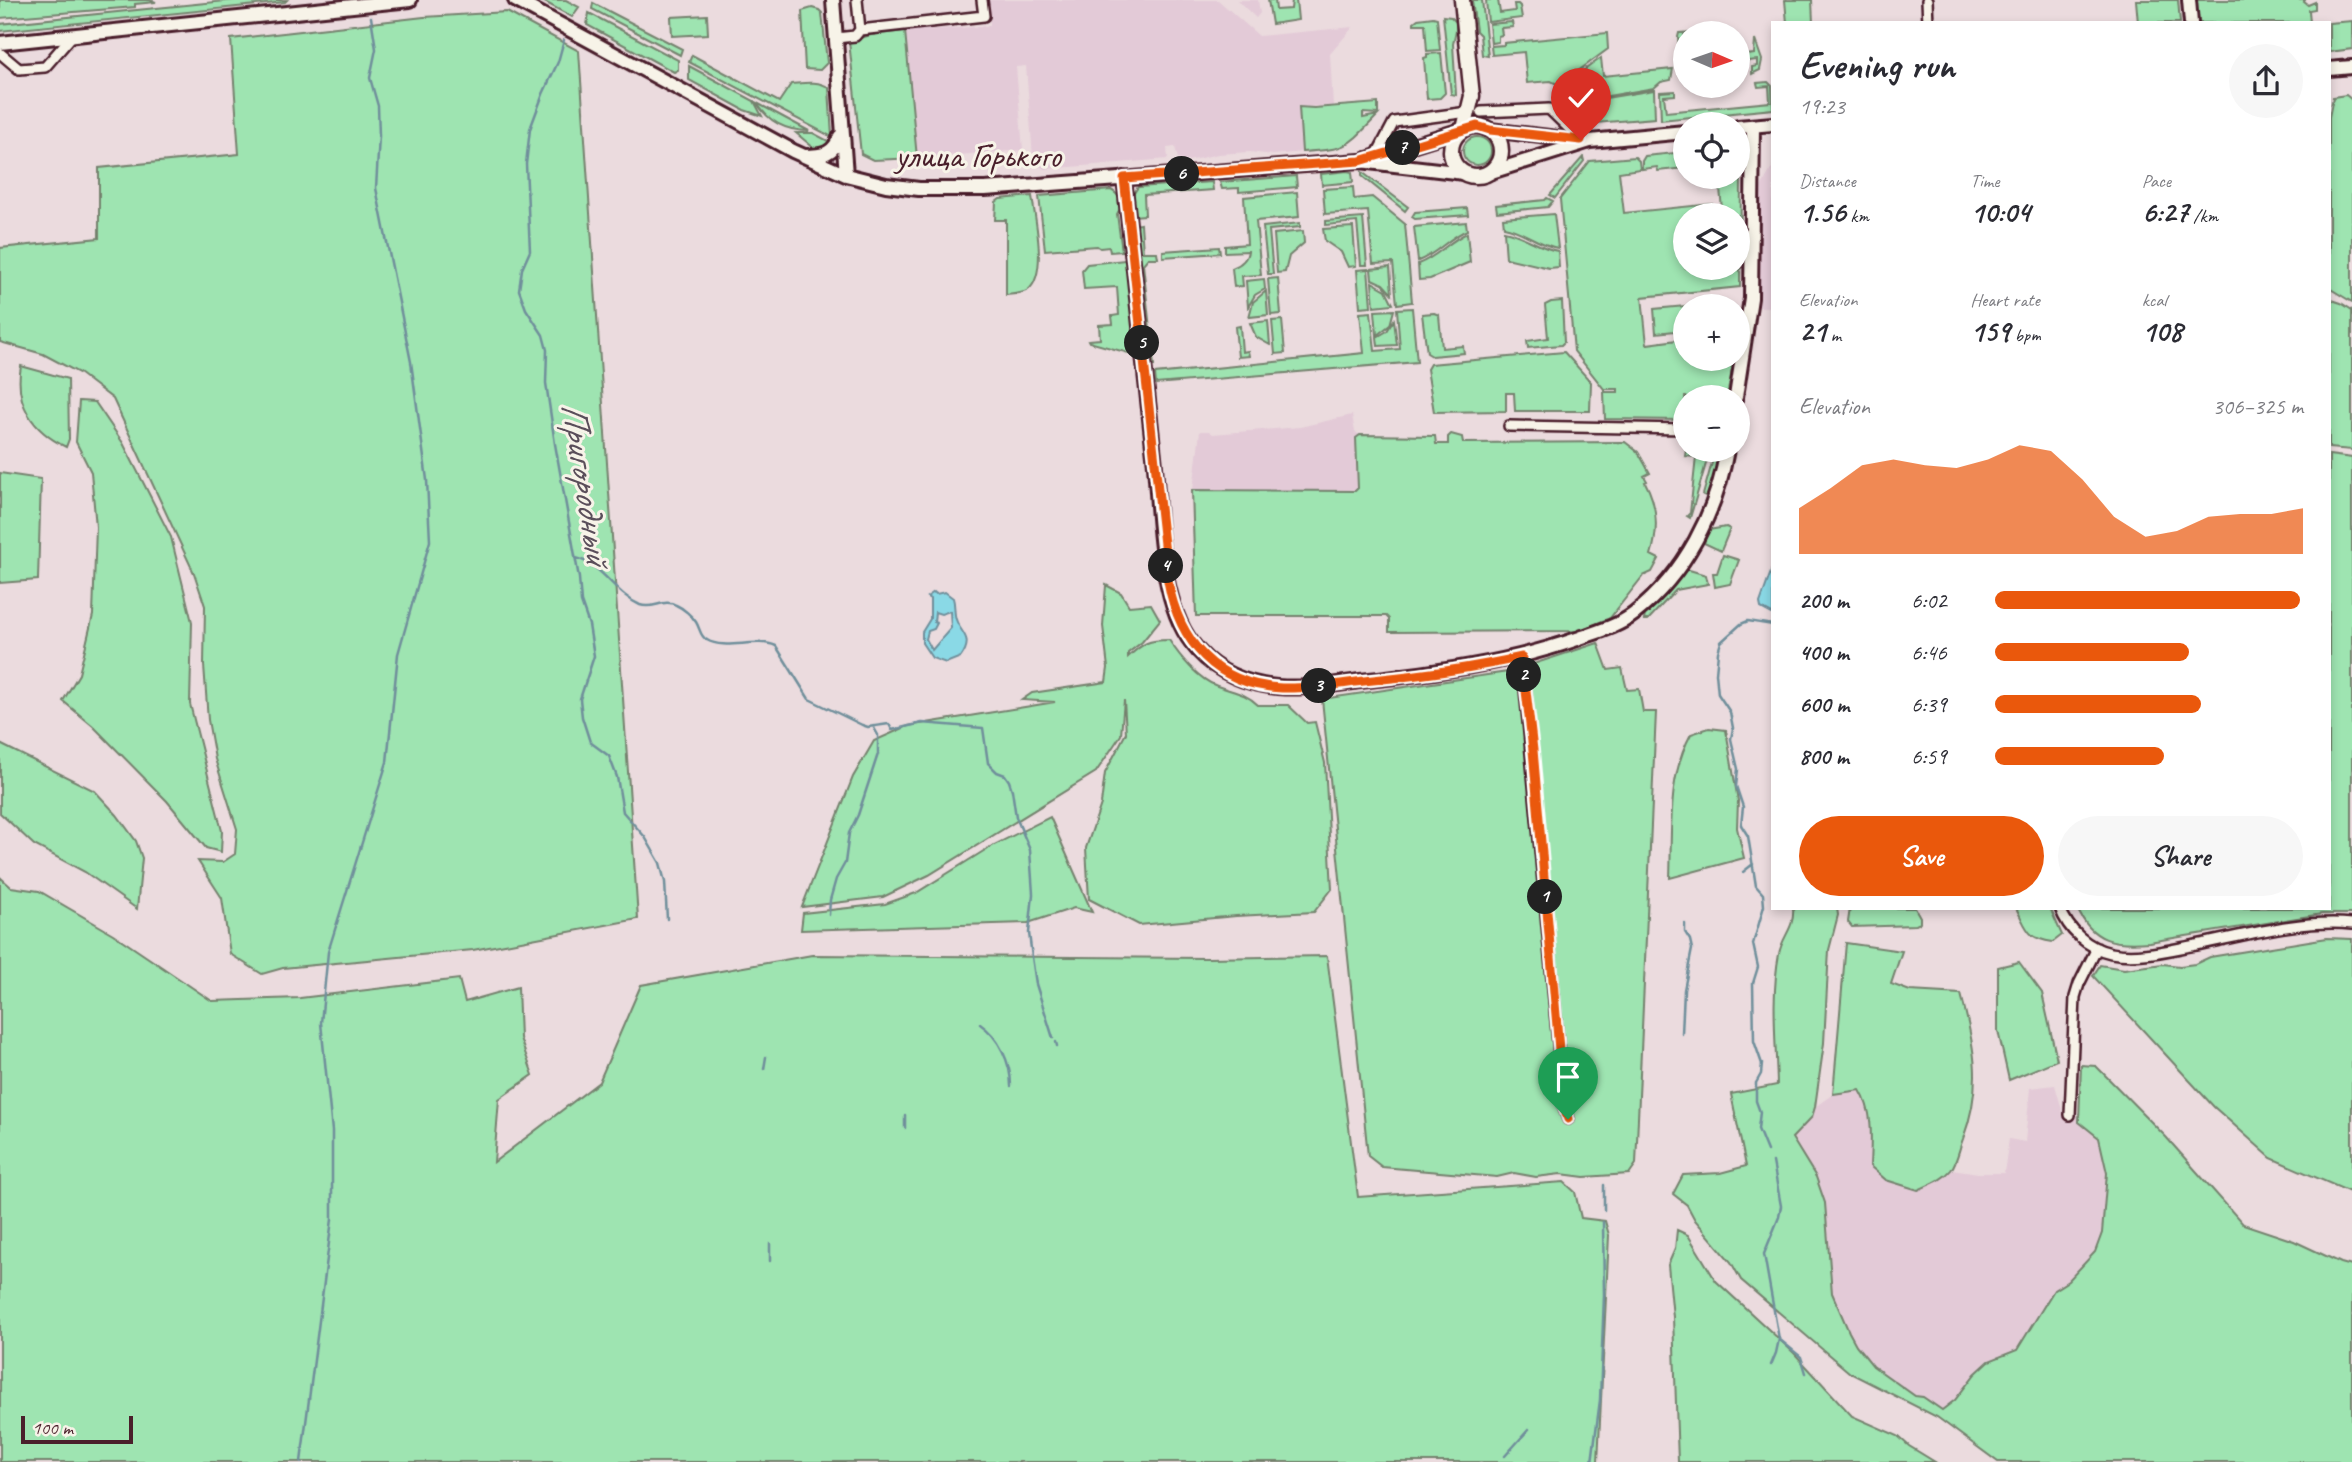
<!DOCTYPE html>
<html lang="en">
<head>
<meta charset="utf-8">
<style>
	body { margin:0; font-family:Caveat,sans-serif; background:#f7f7f7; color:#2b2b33; height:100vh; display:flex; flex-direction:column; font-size:26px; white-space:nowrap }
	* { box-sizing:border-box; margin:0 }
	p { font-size:23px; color:#7c7c81 }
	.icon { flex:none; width:38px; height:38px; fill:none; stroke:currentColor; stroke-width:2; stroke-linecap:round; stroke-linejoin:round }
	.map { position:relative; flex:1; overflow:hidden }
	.sheet { position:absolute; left:1771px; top:21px; width:560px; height:889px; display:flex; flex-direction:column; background:#fff; border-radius:0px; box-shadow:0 4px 10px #0003 }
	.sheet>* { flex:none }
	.needle { width:46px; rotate:92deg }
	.fabs { position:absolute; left:1673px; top:21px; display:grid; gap:14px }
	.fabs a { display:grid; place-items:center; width:77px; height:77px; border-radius:50%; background:#fff; box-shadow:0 4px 10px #0003; font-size:35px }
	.scale { position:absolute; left:21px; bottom:18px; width:112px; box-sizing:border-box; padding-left:7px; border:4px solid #4a1f2b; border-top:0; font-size:19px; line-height:24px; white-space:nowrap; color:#4a1f2b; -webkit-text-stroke:5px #f7f3e8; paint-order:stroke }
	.pin { position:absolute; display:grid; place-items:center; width:60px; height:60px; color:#fff; margin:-72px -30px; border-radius:50% 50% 50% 0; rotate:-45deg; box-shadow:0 0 7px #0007 }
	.pin .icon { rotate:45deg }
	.km { position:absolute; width:35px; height:35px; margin:-18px; border-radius:50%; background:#222; color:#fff; font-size:19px; line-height:35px; text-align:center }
	.round { display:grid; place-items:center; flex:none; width:74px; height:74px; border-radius:37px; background:#f7f7f7 }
	.headline { display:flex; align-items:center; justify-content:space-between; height:119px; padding:0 28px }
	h1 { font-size:38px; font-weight:700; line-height:52px }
	.metrics { display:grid; grid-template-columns:repeat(3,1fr); gap:10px; height:119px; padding:7px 28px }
	.metrics div { display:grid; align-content:center }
	.metrics b { font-size:30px; font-weight:700 }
	.metrics small { font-size:19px; font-weight:400 }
	.metrics p { font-size:19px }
	.chart { height:196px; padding:14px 28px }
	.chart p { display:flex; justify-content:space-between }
	.chart svg { width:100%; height:126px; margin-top:7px; fill:#ea580c; opacity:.7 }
	.cta { display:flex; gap:14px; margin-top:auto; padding:14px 28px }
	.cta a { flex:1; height:80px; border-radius:42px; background:#ea580c; color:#fff; font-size:28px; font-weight:700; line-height:80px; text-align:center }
	.cta a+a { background:#f7f7f7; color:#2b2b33 }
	ul { padding:0 28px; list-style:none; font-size:23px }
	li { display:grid; grid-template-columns:112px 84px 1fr; align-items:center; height:52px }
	li i { height:18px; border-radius:9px; background:#ea580c }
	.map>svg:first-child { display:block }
	.built { fill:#e3cad7 }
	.green { fill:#9ee4b1; stroke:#74826e; stroke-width:2; fill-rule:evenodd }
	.water { fill:#8ad9e6; stroke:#708f9b; stroke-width:2; fill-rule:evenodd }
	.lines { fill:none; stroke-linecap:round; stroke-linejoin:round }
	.stream { stroke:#708f9b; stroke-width:2.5 }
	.street-casing { stroke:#4a1f2b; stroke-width:14 }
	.secondary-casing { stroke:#4a1f2b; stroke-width:18 }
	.primary-casing { stroke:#4a1f2b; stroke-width:19 }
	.street { stroke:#f7f3e8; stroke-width:9 }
	.secondary { stroke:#f7f3e8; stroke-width:12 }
	.primary { stroke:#f7f3e8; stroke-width:14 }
	.route-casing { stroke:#fff; stroke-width:14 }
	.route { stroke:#ea580c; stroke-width:9 }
	.labels { text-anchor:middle; stroke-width:6; stroke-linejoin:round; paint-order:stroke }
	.street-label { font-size:35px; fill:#4a1f2b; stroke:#f7f3e8 }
	.water-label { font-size:37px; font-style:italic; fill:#5a4e5a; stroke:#f7f3e8 }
</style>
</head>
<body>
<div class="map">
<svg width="2352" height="1462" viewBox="0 0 2352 1462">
	<rect width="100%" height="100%" fill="#ebdbde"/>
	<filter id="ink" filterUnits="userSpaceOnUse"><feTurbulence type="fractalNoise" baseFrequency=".0143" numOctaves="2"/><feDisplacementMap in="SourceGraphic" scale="14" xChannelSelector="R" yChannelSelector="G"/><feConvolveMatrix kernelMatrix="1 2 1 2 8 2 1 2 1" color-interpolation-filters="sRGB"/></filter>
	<g filter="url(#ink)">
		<path class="built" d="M989,0H1218L1259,36L1353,27L1330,54L1333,106L1299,107L1302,152L1273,155L1250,152L1218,154L1184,162L1178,159L1175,147L1167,148L1168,159L1046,169L1038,166L1033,158L1026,66L1016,67L1023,150L917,158L905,31L990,26Z
			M1237,0H1258L1260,13L1256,18Z
			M1773,166V307H1758L1761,187Z
			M1352,415L1355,432L1360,435L1356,438L1358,488L1355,491L1193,490L1200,431H1209L1213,434L1300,427Z
			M2055,1085L2063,1113L2080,1116V1123L2099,1138L2107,1173L2102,1233L2095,1252L2068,1281L2054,1290L2017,1350L1989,1361L1975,1374L1955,1400L1941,1411L1923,1397L1915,1396L1873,1366L1856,1345L1832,1293L1825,1203L1792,1138L1812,1117L1815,1107L1833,1094L1860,1089L1868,1102L1871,1126L1870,1166L1940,1179L1952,1169L1978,1173H2004L2009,1139L2025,1142L2030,1088Z"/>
		<path class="green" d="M0,0H150L156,2L135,4V7L0,18Z
			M235,0H287L285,2L0,31V24Z
			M541,0H566L579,7L572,17Z
			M1268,0H1275L1276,10L1291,9L1292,0H1296L1298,20L1272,24Z
			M1472,0H1482L1488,56L1482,55L1480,35L1476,31Z
			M1486,0H1498L1500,13L1515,11L1514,4H1518L1520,6L1522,18L1488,22Z
			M1785,0H1812L1813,23H1787Z
			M2136,0H2178L2180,23H2138Z
			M2196,0H2305L2304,2L2308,5L2315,2V9L2309,10L2310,23H2198Z
			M593,3L682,49L680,55L592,9Z
			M812,8L819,10L822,13L827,63L820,70L805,69L802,11Z
			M507,12L579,51L638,919L473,950L283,968L262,974L230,954L222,898L198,861L223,862L235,854L237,829L215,759L208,720L204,665L205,606L194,573L113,399L79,373L43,354L0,342V248L99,238V168L239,154L231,39L424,17Z
			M589,13L678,60V70L674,72L587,25Z
			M707,15L708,34L672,36L671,17Z
			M1443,16L1451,17L1456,22V30L1453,44L1456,95L1451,94Z
			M1433,17L1437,18L1440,50L1427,51L1425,24H1414V22L1418,19Z
			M2352,21V49L2329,52V23Z
			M1512,22L1513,27L1501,28L1502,35L1498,36V42L1491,43L1489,24Z
			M905,31L917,158L873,160L861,154L849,41L871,35Z
			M1693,32L1685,33L1684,36L1685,79L1681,75L1678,37L1679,33Z
			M1607,33L1608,49L1559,85L1551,81L1527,83L1524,52L1492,55L1491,46L1504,45V43Z
			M1755,40L1762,60L1760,70L1752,74V67L1757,66V60L1738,62V56L1754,54Z
			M1441,53L1445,93L1440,98L1427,99L1424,58L1427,57V54Z
			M692,55L779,102L791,84C804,83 818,80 829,88L832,137L689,62Z
			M1601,58L1603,76L1673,69L1671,80L1661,82L1654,88L1568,103L1558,95L1562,86Z
			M689,66L754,101L762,116L744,110L689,80Z
			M1768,82L1772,86L1773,109L1661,120L1660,92L1675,91V95L1664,96L1666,112L1770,102L1769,86L1758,87L1757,83Z
			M1654,90L1655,118L1595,123L1570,104Z
			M2346,95L2352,100V302L2329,288V117L2333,97Z
			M757,103L809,131C786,131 769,123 757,103Z
			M1378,103V114L1363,113V118L1378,115C1346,148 1348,149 1302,152L1299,107L1314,108Z
			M796,133H813L830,142L824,148L815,149Z
			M1463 151a14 14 0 1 1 28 0a14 14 0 1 1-28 0Z
			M1685,152V168L1658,171L1657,167L1642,169V161L1645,156Z
			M1583,157L1584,161L1555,198L1550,195Z
			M1635,157L1639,161L1640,169L1619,172L1624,213L1712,204L1713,209H1722L1719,179L1721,177H1738V171L1741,176L1740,287L1642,297L1647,344L1685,339V359H1734L1727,397H1685V420L1605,419L1604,392H1618V389H1604L1574,351L1560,199L1590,161ZM1738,215V268H1685V215Z
			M1347,171L1352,172L1353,182L1322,185L1321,174Z
			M1362,172L1408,207L1405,211L1362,176Z
			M1296,176L1297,187L1239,192V188L1222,189L1220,182Z
			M1212,182L1213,190L1144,195L1145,215L1133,216L1132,196L1138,187Z
			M1353,187L1354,199L1372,197L1405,224L1412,302L1397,304L1393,263L1373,264L1368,211L1325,214L1323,189Z
			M1111,190C1121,195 1123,206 1117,214L1122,251L1110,252L1109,247L1100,248L1097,246L1045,250L1039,196Z
			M1297,192L1299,217L1256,221L1261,275L1242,276L1243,286L1234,287L1232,268C1240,265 1247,260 1248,251L1225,252V246L1247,244L1244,197Z
			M1032,196C1035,219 1048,274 1028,290C1022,294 1013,294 1006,295V220H995L996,202L1000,199Z
			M1547,198L1553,201L1548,207L1497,212L1496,205L1545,200Z
			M1467,208L1468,215L1415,219L1412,217L1415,212Z
			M1554,214L1558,248C1538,245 1523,230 1504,227L1503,218Z
			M1363,218L1367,265H1361L1357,222L1326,225V221Z
			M1466,222L1467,230C1448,238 1437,254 1418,261L1414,227Z
			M1300,223V227L1269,230L1273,274H1268L1263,227Z
			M1141,224L1143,252H1157L1158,258H1148L1143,264L1154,366H1152L1134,225Z
			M1353,227L1356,266L1348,267L1341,252L1325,241L1323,229Z
			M1303,231L1304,243L1289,256L1285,272L1277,273L1274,234Z
			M1504,231C1523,234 1538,248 1558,251L1559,267L1549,268L1506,258Z
			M1467,233L1470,262L1430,279L1419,280L1418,264C1437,257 1449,241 1467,233Z
			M1219,247L1220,253L1163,257V251Z
			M1125,260L1128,261L1138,351L1132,354L1089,342L1088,340L1100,339L1099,325L1113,324L1112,316L1119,315L1117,287L1084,289L1082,270L1087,264Z
			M1390,267L1392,294L1383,284L1372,279L1371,269Z
			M1368,269L1371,306L1360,307L1357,270Z
			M1278,278L1281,314L1271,315L1268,279Z
			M1264,279L1265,289L1255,295L1248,307L1246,281Z
			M1372,282L1386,290L1393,304L1374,306Z
			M1266,291L1268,315L1249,317L1253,302Z
			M2329,299L2341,303L2352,310V450L2329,448Z
			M1562,301L1564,342L1561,345L1528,348L1527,341L1548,338L1545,305L1551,302Z
			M1685,306V330L1656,333L1654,309Z
			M1412,308L1417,362L1156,384L1155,374L1364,353L1360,313L1371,312L1375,351L1400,349L1397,309Z
			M1394,310L1390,325L1377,335L1375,311Z
			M1434,313L1439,315L1442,348L1463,346L1464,353L1432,356L1427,353L1422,314Z
			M1282,320L1285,353L1275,354L1272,321Z
			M1394,320L1397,345L1378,346L1377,337L1387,331Z
			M1268,321L1270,345L1256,337L1250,323Z
			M1240,326L1242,352L1248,351L1249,356L1238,357L1235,327Z
			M1564,352L1591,382L1590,411H1515L1514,393H1506V411L1434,412L1427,369L1430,364Z
			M21,366L68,379L69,439L66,447C33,431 14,404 21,366Z
			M79,401L95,402L123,443L171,537L192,622L190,704L222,831L221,852L206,848L167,801L93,726L63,701L79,674L93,615L96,527L91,472L76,442Z
			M1451,434L1462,437L1463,443L1625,442L1638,452L1650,473L1644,476L1647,481L1645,482C1658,506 1659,529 1651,555L1659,559L1652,572L1643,576L1610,618L1578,631L1389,632V619L1386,616H1196L1192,490L1355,491L1358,488L1356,438L1360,435L1435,436L1436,444H1448V437Z
			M1686,450H1710L1690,518L1687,516L1690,513L1696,457L1685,456Z
			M1715,452L1720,454L1708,497L1703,495Z
			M2329,455L2352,458V914H2322L2149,942C2115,945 2092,942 2077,908H2329Z
			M0,473L41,479L38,580L0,583Z
			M1726,527L1730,529L1721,551L1704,543L1709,530Z
			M1723,555L1739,560L1730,584L1715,587L1713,573H1717Z
			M1686,569L1706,575L1708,584L1676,590L1648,620H1644L1645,615L1662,598Z
			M1106,585L1121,593L1129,606L1151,604L1160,620L1142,642L1128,653V657C1143,643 1148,640 1169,640C1180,657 1198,679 1217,686C1233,692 1246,693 1258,705H1288L1307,723L1315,722L1325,763L1332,889L1314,912L1236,916L1139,925L1089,899L1086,848L1101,804L1105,773L1126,733L1124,700L1121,735L1096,772L929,875L883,897L802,907L853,777L874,741L908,726L1055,702L1022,700L1032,693L1106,682L1108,668L1103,626Z
			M1598,643L1608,670L1622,668L1627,690L1639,689L1643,712H1656L1636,1164L1629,1174L1584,1177L1561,1174L1536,1177L1514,1173L1497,1177L1382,1167L1368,1156L1322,699L1528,669L1530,665Z
			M1709,728L1726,730L1738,801L1737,828L1744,858L1670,878C1672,830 1667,778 1691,734Z
			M0,744L95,791L117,815L136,841L142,858L137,909L85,872L34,845L0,813Z
			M1050,817L1092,912L1074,908L1028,923L801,930L803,913L885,904L916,893L990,847Z
			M0,877L11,887L39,891L113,934L212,1001L300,998L459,979L465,1002L518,987L520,1038L533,1075L499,1099L494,1162L599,1082L641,985L812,955L1207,958L1327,956L1358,1197L1564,1182L1575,1192L1581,1218L1605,1221L1609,1235L1598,1462H0Z
			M1793,908H1837L1838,915L1829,950L1824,1043L1815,1107L1812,1117L1792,1138L1816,1177L1825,1203L1832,1293L1849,1332L1856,1345L1873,1366L1915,1396L1923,1397L1942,1410L1955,1400L1975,1374L1989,1361L2017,1350L2054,1290L2068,1281L2095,1252L2102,1233L2107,1173L2099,1138L2079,1122L2081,1065L2096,1066L2166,1137L2243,1224L2294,1241L2341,1263L2352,1266V1462H1998L1937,1417L1850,1373L1741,1280L1731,1262L1695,1220L1687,1205L1673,1194L1683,1175L1720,1173L1746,1166L1731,1094L1777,1085C1776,1042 1771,996 1779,954C1782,936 1795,928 1793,908Z
			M1850,908H1915L1920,917V923L1916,925L1852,927L1848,922Z
			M2050,908L2062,935L2053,942C2026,938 2028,930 2016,908Z
			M2327,938L2352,939V1193L2271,1158L2214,1107L2093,976L2100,965L2124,969L2163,964L2180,966L2195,964L2210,957Z
			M1846,943L1902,951L1891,984L1910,991L1961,994C1975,1048 1983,1085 1963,1139C1959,1149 1957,1162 1951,1170C1943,1180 1930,1184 1918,1190L1886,1180L1870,1166C1871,1139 1874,1113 1860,1090L1833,1094Z
			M2019,962L2042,993L2057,1060L2009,1080L1998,1031V967Z
			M1677,1230L1688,1235L1716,1281L1794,1353L1852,1416L1898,1436L1909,1446L1935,1462H1678L1673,1317L1668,1265L1675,1249Z"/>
		<path class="water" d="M1773,566V613L1772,614L1761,608L1760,603Z
			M934,592L936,594L945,592L953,598C955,604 954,609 955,615C957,633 976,635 961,657L946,663L932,658L922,643V632L930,619V599L927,597ZM950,611L951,628L932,650L926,639L928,631L934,629L937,623L934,622L935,612L941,614Z"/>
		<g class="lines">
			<path class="stream" d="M564,40L558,62L543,94L530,129L526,164L530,251L522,269L519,290L526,309L543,335L547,350L546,383L555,444L579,578L581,602L589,625L594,656L580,699L582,717L590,742L609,756L617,777L623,812L645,837L660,863L665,882L667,919
				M576,558C603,565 615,594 640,605C653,610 664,598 676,605C683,608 692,616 696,622C700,628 700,637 707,640C725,651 756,637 776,646L809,699L862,725L868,727L889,724L892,730L922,723L983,728L988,763L997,772L1005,775L1009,781L1012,790L1016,817L1030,850L1033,894L1029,933L1032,957L1036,984L1053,1038
				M1743,872L1753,864
				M829,915L830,900L836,879L845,863L849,833L858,815L878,754V735L873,726
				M980,1024C999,1037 1011,1063 1011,1086
				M1682,1034L1684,990L1692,949L1690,940L1685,932V924
				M1056,1042L1057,1046
				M764,1069L766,1057
				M905,1128V1115
				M1767,1151L1758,1129L1760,1112L1756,1101V1083L1761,1074L1762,1064L1754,1041L1753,983L1758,967L1753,944L1764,906L1763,894L1756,886L1748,836L1741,825L1743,807L1736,786L1738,769L1731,739L1733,728L1730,712L1718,694L1716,673L1718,652L1721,642L1741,624L1748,621L1773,625
				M1604,1210V1185
				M770,1261V1244
				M1779,1339L1801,1357L1806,1373
				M1771,1365L1776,1353L1779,1339L1764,1254L1779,1217L1781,1206L1773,1162
				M1505,1456L1529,1429
				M301,1462L332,1219V1131L321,1023L328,952L387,762L398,654L430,541L427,480L411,362L376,188L379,136L378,106L370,78L376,49L371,17
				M1592,1462L1600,1400L1604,1295L1603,1222"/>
			<defs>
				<path id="street" d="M857,0L860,30
					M1927,0L1928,23
					M836,38L855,36L860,30L984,16L982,0
					M0,53L19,69L45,67L72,36
					M1481,112L1549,109L1581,140
					M1376,156L1394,122L1468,112
					M1509,426L1685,429
					M1522,657L1564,1107L1568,1119
					M2060,908C2068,930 2087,948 2111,953C2137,958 2165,951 2191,946C2243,936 2299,919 2352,924
					M2070,1115L2075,997L2079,984L2097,948"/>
				<path id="secondary" d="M515,0L793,151L846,175L886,185L919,189H985L1360,161L1464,173
					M833,0L846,175
					M2189,0L2191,23
					M0,43L410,0
					M2329,69L2352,67
					M1738,127L1773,124
					M1490,130L1583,141
					M805,156C823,156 834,154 840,136
					M1367,159L1464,129
					M1488,173L1590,141L1685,132
					M1124,178C1134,271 1144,363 1154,456C1160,510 1158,599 1192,643C1209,666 1235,680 1263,685C1295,691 1328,685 1360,681C1433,673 1506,664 1577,639C1596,632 1617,627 1634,614C1685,574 1716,513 1727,450
					M1736,397L1751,298L1753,126"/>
				<path id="primary" d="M1462,0L1472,96L1464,129
					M1451 151a25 25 0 1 1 50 0a25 25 0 1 1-50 0Z"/>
			</defs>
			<use href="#street" class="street-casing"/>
			<use href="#secondary" class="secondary-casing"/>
			<use href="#primary" class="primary-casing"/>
			<use href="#street" class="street"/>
			<use href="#secondary" class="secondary"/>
			<use href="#primary" class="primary"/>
		</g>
	</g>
	<g class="lines" filter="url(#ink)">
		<defs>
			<path id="route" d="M1568,1119L1564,1107L1533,750L1522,657C1473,668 1423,675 1373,680C1343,683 1313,689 1282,688C1216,685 1179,642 1168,581L1124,178L1360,161L1477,126L1490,130L1581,140"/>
		</defs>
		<use href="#route" class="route-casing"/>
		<use href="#route" class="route"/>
	</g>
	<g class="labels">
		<g class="street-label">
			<text x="978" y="167">улица Горького</text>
		</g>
		<g class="water-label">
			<text transform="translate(587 483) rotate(81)" y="13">Пригородный</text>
		</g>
	</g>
</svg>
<div class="fabs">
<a><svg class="needle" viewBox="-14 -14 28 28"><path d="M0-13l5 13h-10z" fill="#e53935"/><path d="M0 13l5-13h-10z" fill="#7c7c81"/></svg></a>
<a><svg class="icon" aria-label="locate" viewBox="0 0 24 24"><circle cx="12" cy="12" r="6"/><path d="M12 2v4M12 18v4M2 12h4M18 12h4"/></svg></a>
<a><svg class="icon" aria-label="layers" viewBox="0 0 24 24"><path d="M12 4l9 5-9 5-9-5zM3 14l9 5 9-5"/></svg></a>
<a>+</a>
<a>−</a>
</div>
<div class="scale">100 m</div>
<div class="pin" style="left:1568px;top:1119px;background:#1e9e55"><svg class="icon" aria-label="arrive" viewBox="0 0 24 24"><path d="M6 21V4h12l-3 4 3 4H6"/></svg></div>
<div class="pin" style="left:1581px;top:140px;background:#d93025"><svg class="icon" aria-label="check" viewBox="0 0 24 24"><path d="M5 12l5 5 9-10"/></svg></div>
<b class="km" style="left:1545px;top:897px">1</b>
<b class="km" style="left:1524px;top:675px">2</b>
<b class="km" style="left:1319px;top:686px">3</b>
<b class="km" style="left:1166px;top:566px">4</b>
<b class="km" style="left:1142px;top:343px">5</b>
<b class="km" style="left:1182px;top:174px">6</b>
<b class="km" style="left:1403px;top:148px">7</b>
<section class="sheet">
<div class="headline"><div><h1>Evening run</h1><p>19:23</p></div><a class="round"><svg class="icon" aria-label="share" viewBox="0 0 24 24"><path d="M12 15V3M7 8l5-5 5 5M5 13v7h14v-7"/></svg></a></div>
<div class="metrics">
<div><p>Distance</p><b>1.56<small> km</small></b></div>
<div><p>Time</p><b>10:04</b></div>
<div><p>Pace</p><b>6:27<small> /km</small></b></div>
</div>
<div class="metrics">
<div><p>Elevation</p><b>21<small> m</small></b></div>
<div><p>Heart rate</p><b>159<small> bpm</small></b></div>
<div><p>kcal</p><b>108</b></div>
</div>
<div class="chart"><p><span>Elevation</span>306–325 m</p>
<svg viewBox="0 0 160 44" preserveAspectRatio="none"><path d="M0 44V28L10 21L20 13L30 11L40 13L50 14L60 11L70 6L80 8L90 18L100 31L110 38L120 36L130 31L140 30L150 30L160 28V44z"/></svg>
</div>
<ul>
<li><b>200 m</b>6:02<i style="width:99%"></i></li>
<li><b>400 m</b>6:46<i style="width:63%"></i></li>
<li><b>600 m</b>6:39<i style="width:67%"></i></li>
<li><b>800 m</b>6:59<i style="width:55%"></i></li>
</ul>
<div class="cta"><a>Save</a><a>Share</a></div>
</section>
</div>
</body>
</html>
